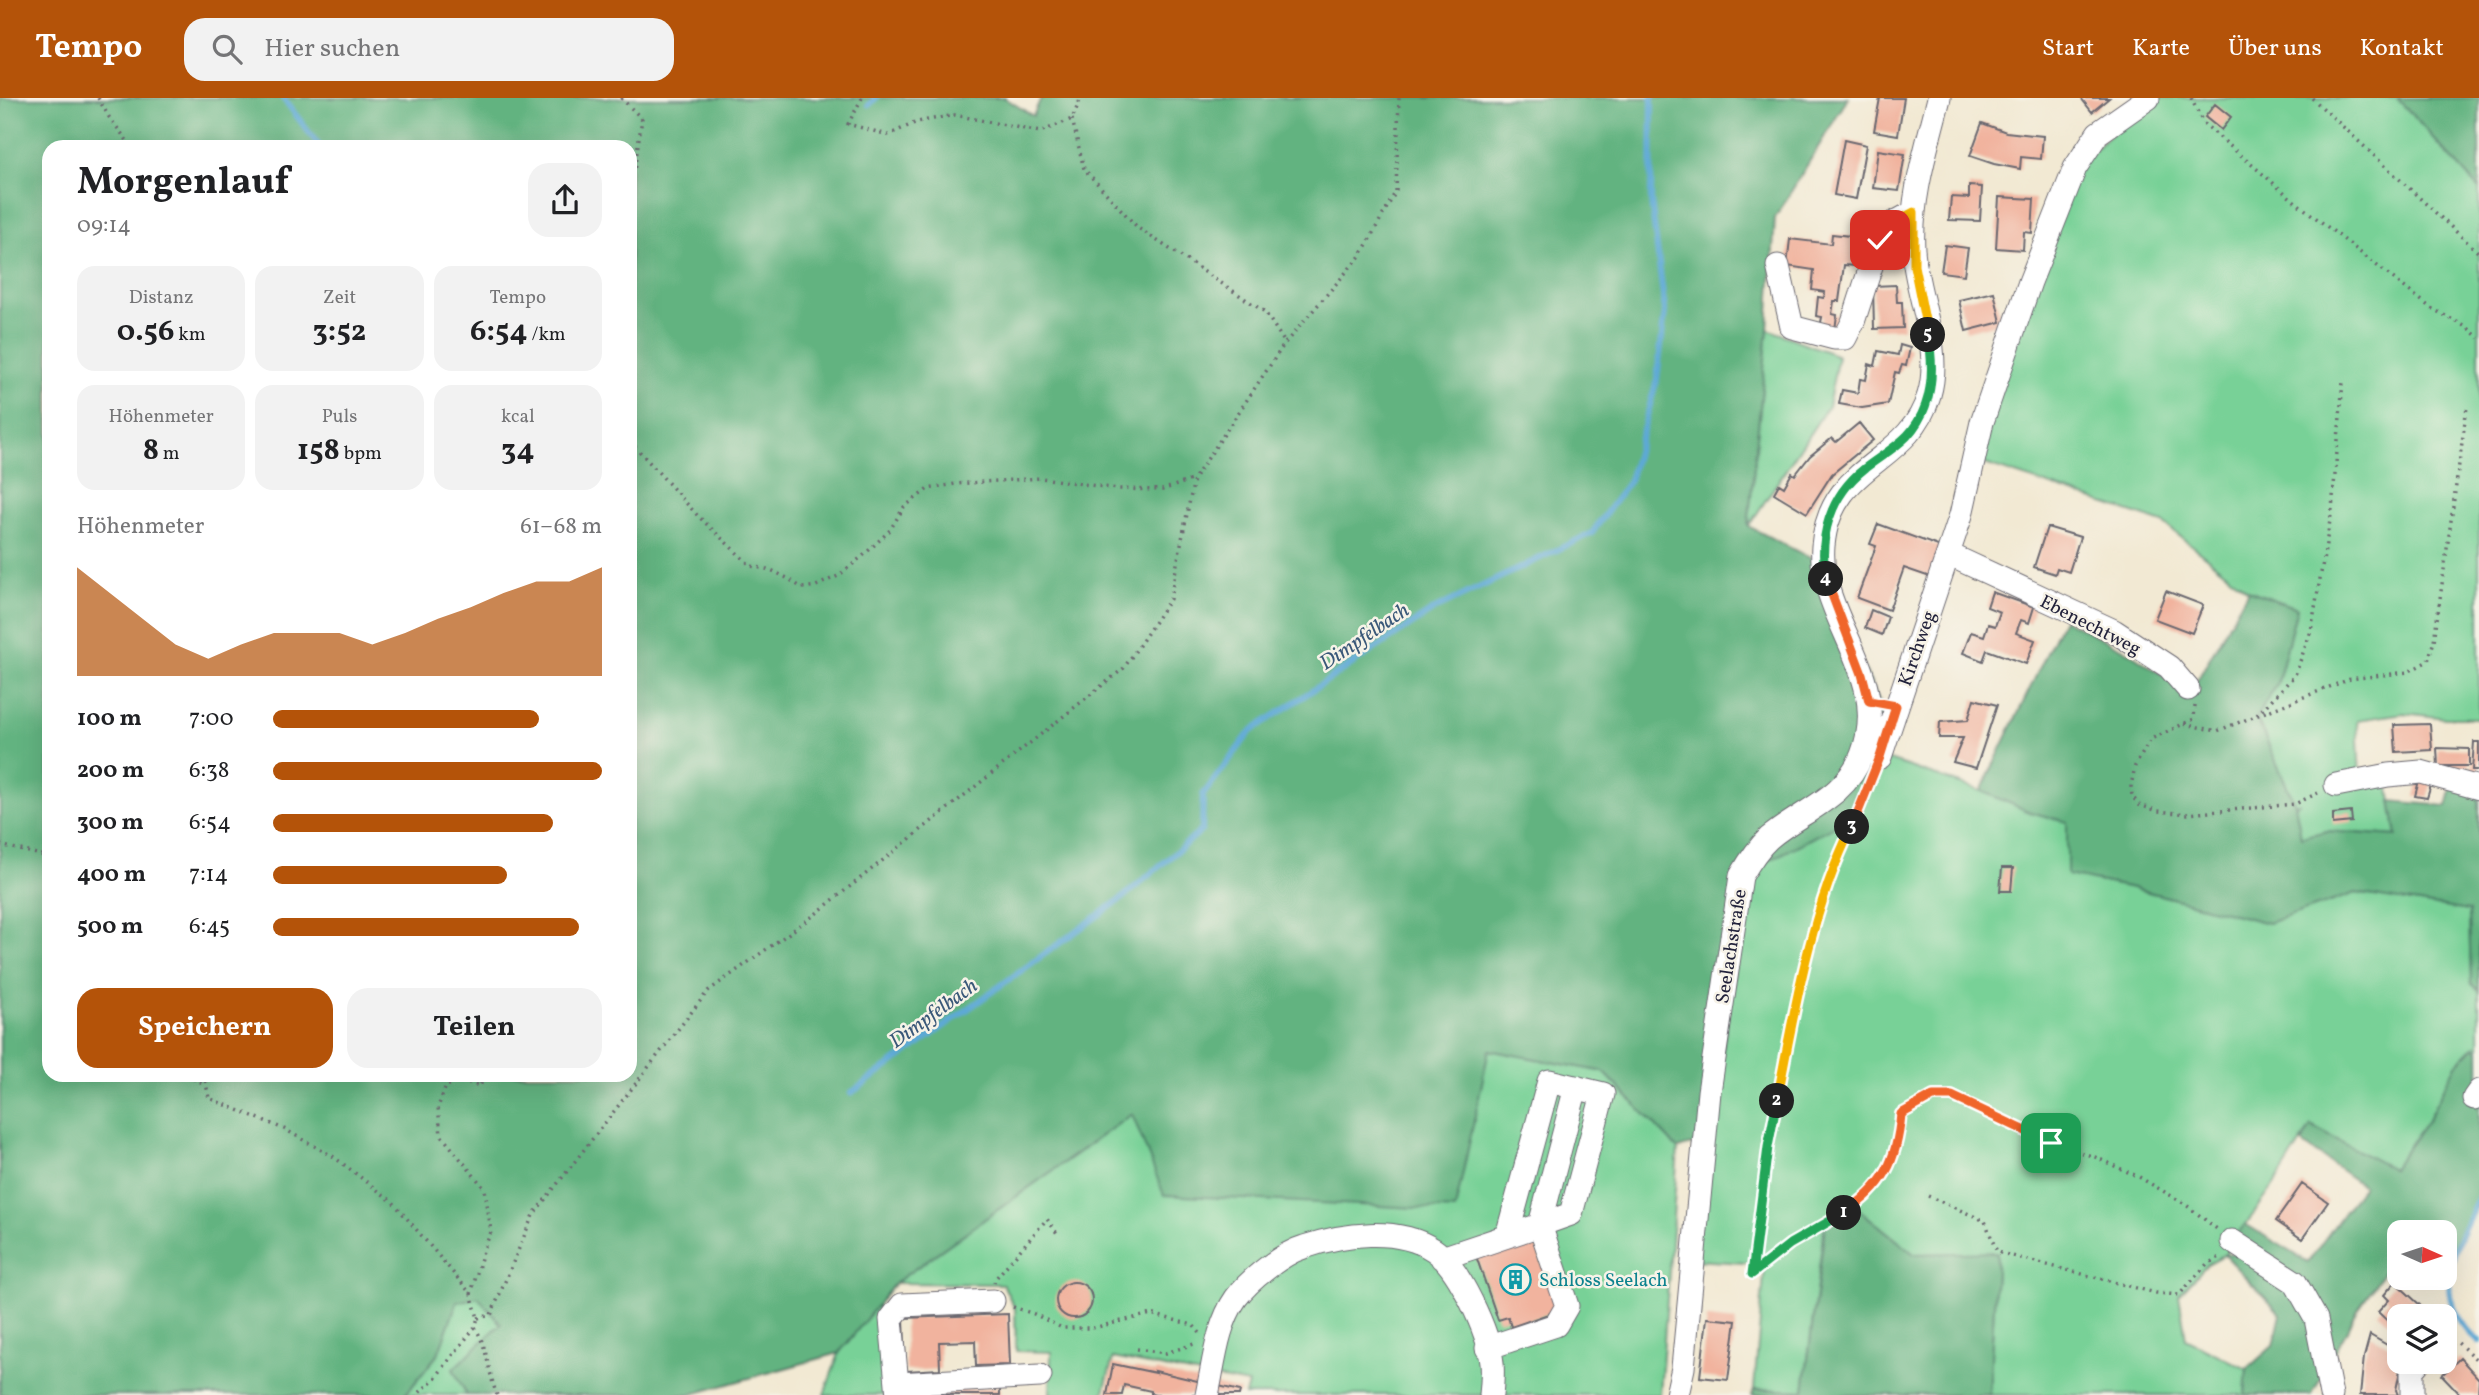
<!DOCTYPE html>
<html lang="de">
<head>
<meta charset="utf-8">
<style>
	body { margin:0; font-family:Vollkorn,serif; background:#f2f2f2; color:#202124; height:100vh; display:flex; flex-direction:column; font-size:26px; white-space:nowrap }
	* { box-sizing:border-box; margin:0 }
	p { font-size:23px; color:#757577 }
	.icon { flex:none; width:38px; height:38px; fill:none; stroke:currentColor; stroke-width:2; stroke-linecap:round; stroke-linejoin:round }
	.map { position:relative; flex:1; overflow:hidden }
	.panel { position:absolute; left:42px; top:42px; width:595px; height:942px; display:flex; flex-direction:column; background:#fff; border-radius:21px; box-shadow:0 7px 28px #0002 }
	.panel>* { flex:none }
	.needle { width:46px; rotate:93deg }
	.tools { position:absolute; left:2387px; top:1122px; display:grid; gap:14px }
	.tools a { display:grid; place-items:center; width:70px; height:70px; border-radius:14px; background:#fff; box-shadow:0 7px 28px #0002; font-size:35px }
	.pin { position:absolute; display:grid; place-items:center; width:60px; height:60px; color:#fff; margin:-30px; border-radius:14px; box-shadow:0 4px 10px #0006 }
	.km { position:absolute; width:35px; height:35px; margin:-18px; border-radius:50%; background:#222; color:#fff; font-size:19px; line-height:35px; text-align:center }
	.round { display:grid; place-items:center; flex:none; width:74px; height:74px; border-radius:21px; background:#f2f2f2 }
	.overview { display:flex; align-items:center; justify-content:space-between; height:119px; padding:0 35px }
	h1 { font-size:38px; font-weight:700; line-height:52px }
	.metrics { display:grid; grid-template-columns:repeat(3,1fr); gap:10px; height:119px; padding:7px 35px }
	.metrics div { display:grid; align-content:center; border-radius:18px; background:#f2f2f2; text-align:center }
	.metrics b { font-size:30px; font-weight:700 }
	.metrics small { font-size:19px; font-weight:400 }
	.metrics p { font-size:19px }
	.chart { height:196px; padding:14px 35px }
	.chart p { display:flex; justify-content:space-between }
	.chart svg { width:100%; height:126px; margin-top:7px; fill:#b45309; opacity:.7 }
	.primary-button { display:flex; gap:14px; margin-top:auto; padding:14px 35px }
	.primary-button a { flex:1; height:80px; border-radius:21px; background:#b45309; color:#fff; font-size:28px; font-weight:700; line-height:80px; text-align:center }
	.primary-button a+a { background:#f2f2f2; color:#202124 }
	ul { padding:0 35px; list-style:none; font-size:23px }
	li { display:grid; grid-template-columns:112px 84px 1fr; align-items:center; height:52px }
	li i { height:18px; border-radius:9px; background:#b45309 }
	header { display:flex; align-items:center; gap:42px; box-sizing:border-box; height:98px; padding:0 35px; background:#b45309; color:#fff }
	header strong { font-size:33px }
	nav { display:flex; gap:38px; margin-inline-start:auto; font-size:24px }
	.search { width:490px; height:63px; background:#f2f2f2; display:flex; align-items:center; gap:18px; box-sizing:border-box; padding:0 24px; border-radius:21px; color:#757577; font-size:26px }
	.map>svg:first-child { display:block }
	.green { fill:#78d197; stroke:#4d7a69; stroke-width:2 }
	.forest { fill:#62b380; stroke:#426a5e; stroke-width:2; fill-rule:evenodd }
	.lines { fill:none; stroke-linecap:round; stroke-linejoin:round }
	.stream { stroke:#5da9d6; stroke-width:6 }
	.building { fill:#f1b39e }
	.minor-casing { stroke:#6b6870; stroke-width:25 }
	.path { stroke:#6b6870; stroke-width:3.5; stroke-dasharray:2 5; stroke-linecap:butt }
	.minor { stroke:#fff; stroke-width:23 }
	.split-1-casing { stroke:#fff; stroke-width:14 }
	.split-2-casing { stroke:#fff; stroke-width:14 }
	.split-3-casing { stroke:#fff; stroke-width:14 }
	.split-4-casing { stroke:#fff; stroke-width:14 }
	.split-5-casing { stroke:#fff; stroke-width:14 }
	.split-6-casing { stroke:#fff; stroke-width:14 }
	.split-1 { stroke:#f0652b; stroke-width:9 }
	.split-2 { stroke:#22a559; stroke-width:9 }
	.split-3 { stroke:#f5b400; stroke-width:9 }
	.split-4 { stroke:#f0652b; stroke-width:9 }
	.split-5 { stroke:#22a559; stroke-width:9 }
	.split-6 { stroke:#f5b400; stroke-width:9 }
	.labels { text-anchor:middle; stroke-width:5; stroke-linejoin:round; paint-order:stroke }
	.street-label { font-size:19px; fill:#22223b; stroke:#f7f3e8 }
	.culture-label { font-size:19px; fill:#0d838f; stroke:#f7f3e8; text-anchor:start }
	.water-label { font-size:21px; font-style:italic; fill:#3a5879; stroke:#f7f3e8 }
</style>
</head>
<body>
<header>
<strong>Tempo</strong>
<div class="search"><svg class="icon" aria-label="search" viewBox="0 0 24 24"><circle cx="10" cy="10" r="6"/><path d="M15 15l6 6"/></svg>Hier suchen</div>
<nav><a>Start</a><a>Karte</a><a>Über uns</a><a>Kontakt</a></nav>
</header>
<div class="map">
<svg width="2479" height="1297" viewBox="0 0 2479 1297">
	<rect width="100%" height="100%" fill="#f7f3e8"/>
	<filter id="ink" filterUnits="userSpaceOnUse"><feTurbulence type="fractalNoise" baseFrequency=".0143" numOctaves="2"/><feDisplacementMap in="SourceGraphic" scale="14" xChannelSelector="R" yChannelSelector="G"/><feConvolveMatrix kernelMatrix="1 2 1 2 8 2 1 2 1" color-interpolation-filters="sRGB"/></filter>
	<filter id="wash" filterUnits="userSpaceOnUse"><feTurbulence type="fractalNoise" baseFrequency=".00686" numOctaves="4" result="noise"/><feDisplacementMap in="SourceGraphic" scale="28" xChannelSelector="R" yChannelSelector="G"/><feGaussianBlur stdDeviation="1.57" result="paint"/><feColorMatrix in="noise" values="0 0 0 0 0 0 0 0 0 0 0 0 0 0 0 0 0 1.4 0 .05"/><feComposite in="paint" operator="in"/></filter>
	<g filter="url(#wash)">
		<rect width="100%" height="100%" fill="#f2e9d3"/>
		<path class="green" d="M2148,0H2397L2479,91V620H2446L2404,615L2357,622L2360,681L2388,677L2397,738L2327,733L2301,740L2295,708L2300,704L2295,706L2256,619L2277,587L2297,510L2248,492L2163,425L1982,365L2007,250L2075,70Z
			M1768,231L1838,258L1828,308L1748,429Z
			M1880,659L1981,693L2030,713L2068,724V777L2133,790L2268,825L2356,795L2469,813L2471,885L2479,892V953L2476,948L2456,967L2428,1021L2391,1072L2311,1028L2273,1089L2224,1157L2207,1166L2179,1197L2186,1241L2247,1271L2245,1297H1989L1997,1155L1914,1156L1857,1110L1824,1128L1804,1293L1754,1291L1765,1166L1693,1162L1748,774Z
			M1488,952L1604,974L1678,1051L1660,1297H1245L1248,1286L1113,1260L1103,1297H1050L1051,1254L1016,1253L1015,1211L1003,1186L895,1185L1132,1016Z
			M479,1198L501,1226L453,1271L467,1297H405L438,1256L457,1204Z
			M878,1206L888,1297H824L839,1255Z"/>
		<path class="forest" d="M0,0H1005L1033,18L1041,0H1848L1775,120L1768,231L1748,428L1814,462L1885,616L1880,659L1860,714L1748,774L1710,1042L1678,1051L1604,974L1489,952L1455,1112L1164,1097L1132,1016L895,1185L839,1255L689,1297H467L453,1271L501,1226L478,1199L457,1204L438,1256L405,1297H0ZM49,49H630V976H49Z
			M2397,0H2479V91Z
			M2248,492L2297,510L2277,587L2256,619L2295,706L2301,739L2327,733L2397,738L2391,703L2447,708L2453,686L2479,696V892L2471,885L2469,813L2356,795L2268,825L2133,790L2067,777V724L2030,714L1981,693L2063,521L2124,551L2190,595Z
			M2475,948L2479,953V1106L2446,1161L2445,1134H2399V1152L2358,1211L2312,1297H2245L2247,1271L2274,1247L2281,1216L2224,1157L2245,1152L2232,1143L2245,1126L2308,1164L2363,1088L2302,1045L2311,1028L2392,1071L2428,1021L2456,967Z
			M1857,1110L1914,1156L1997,1154L1989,1297H1752L1754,1291L1804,1293L1825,1128Z"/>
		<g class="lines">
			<path class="stream" d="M283,0L320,49
				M869,7L876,0
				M851,995L1121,801L1202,732L1203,697L1251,633L1435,511L1592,435L1629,383L1657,281L1665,213L1651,103L1652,0
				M2479,1099C2454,1151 2426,1198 2479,1244"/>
		</g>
		<g id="blocks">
			<path class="building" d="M1880,0H1904L1898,37L1874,33Z
				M2081,0H2109L2092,14Z
				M2215,6L2231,19L2221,32L2205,19Z
				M1982,25L2006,34L2043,38L2041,61L2021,59L2020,71L1994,66L1970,58Z
				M1844,42L1866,47L1856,101L1834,97Z
				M1878,52L1905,56L1899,93L1873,90Z
				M1969,88L1982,89L1980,123L1949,122L1951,99L1969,100Z
				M1999,99L2034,101L2032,135L2024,134L2023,152L1996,150Z
				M1832,136L1859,139L1855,168L1844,167L1839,203H1834L1832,216L1837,217L1835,232L1820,230L1822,219L1816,218L1818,199L1824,200L1825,194L1812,192L1814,172L1787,168L1790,141L1831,146Z
				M1945,147L1968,150L1964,177L1941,174Z
				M1896,187L1897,204H1902L1903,230L1874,231L1873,188Z
				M1994,194L2001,224L1966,233L1959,202Z
				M1900,247L1910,250L1906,268L1902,267L1899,275L1895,274L1888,306L1862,310L1839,306L1842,292L1858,295L1860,281L1866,282L1869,266L1875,268L1878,253L1898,257Z
				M1859,325L1873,342L1832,376L1807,415L1774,395L1779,386L1784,389L1792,375L1795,377L1810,358L1832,340L1836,344Z
				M1878,426L1941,449L1930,479L1904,470L1889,512L1857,500L1876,448L1870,446Z
				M2047,429L2080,439L2069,474L2057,470L2055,476L2034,469Z
				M2166,493L2203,507L2192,535L2155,521Z
				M1992,494L2034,509L2029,525L2021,522L2016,535L2035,542L2026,566L1987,552L1983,563L1963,555L1971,534L1984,538L1988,526L1995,528L2000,514L1987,509Z
				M1871,512L1888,519L1882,537L1865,530Z
				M1974,601L1997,607L1976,670L1953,664L1963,640H1939L1940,624L1968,622Z
				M2430,626L2432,652L2396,654L2394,627Z
				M2474,644H2479V672H2472Z
				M2437,650L2469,651V668H2438Z
				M2420,679L2432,684L2427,700L2415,698Z
				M2351,714L2352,724L2333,726V716Z
				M2002,770H2013L2011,793H2000Z
				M2302,1086L2328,1104L2302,1141L2276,1123Z
				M1533,1138L1557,1205L1551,1215L1511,1229L1508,1219L1498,1222L1476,1158Z
				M2395,1184L2420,1207L2410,1218H2399V1234L2378,1214L2389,1202L2384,1197Z
				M1056 1202a18 18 0 1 1 36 0a18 18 0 1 1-36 0Z
				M1008,1216L1010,1267L976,1268L975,1243L939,1244L940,1271L906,1273L904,1220Z
				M1707,1220L1736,1223L1728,1282L1700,1279Z
				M2370,1237L2399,1254L2396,1270L2400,1272L2396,1292L2398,1297H2360L2364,1259Z
				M2460,1260L2479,1281L2478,1297H2461L2442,1277Z
				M1113,1266L1156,1275L1155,1273L1240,1293L1239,1297H1155L1151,1296V1293L1124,1287L1122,1297H1107Z
				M1000,1289V1297H925L924,1294Z"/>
		</g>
	</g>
	<g filter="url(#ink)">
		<use href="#blocks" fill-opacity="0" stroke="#6b6870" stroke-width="2"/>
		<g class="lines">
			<defs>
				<path id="minor" d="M1778,168L1792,229L1834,240H1845L1853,224L1883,131L1914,114
					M1948,456L2114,533L2169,569L2188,591
					M1880,659L1961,417L1982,324L2030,184L2075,70L2098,35L2148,0
					M2336,687L2388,677L2421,674L2479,690
					M2474,1000L2479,993
					M1540,1127L1576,989
					M1507,1138L1549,983L1603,996L1571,1116L1540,1127
					M2232,1143L2295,1184L2316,1221L2331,1297
					M1442,1160L1540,1127L1567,1208L1556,1227L1487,1250
					M897,1286L891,1221L902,1207L993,1203
					M898,1297L897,1286L1040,1278
					M1207,1297C1214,1265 1217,1227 1236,1200C1249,1182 1283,1155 1304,1149C1343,1136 1397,1128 1434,1152C1459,1169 1489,1235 1492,1265C1493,1275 1492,1287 1491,1297
					M1677,1297L1683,1270L1709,994L1741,778C1749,764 1757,751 1769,740C1803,712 1845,700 1862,657C1893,578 1817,520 1823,448C1830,364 1909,367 1929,297C1943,250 1916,198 1913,151C1910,100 1927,49 1939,0
					M2412,1297V1272L2419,1264"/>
			</defs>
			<use href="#minor" class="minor-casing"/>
			<path class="path" d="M98,0L109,19L132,49
				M621,0L642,21L634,73L630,75
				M862,0L848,26L888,37L917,24L955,17L1040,34L1072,21L1081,0
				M2191,0L2203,25L2292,101L2431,210L2468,230L2479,240
				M2312,0L2479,155
				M1072,21L1084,71L1138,130L1265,214L1285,245
				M630,343L698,418L751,468L771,472L789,481L802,490L816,488L838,478L864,457L890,432L904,409L928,391L955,386L1041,380L1118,391L1162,392L1194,381
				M2195,608L2194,621L2151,641L2135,668L2131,688L2132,698L2139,707L2158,713L2188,716L2295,706L2318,695
				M2257,617L2295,577L2311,533L2332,411L2343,284
				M2184,626L2217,633L2350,581L2408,574L2428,563L2434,543L2467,309
				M0,747L49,759
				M189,976L191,980L206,986
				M204,976L209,1000L284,1031L334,1059L393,1104L471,1196L478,1220L475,1229L436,1279L417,1297
				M1928,1098L1985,1123L1997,1154L2156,1195L2179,1197L2207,1166L2220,1159
				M1752,1176C1764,1167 1777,1155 1790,1147C1800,1140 1812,1135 1823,1129C1873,1100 1896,1075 1901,1016L1933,998H1952L2051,1045L2095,1059L2139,1079L2185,1106L2217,1131
				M1752,1176L1768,1049L1786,952L1819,812L1838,758L1868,691
				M994,1185L995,1181L1047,1121L1059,1138
				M471,1196L483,1153L491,1134L485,1091L441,1037L438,1009L446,988L463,983L480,988L486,976
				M1013,1209L1034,1216L1062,1230H1093L1151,1216L1193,1227L1200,1235
				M478,1220L491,1217L533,1117L708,893L813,818L1124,570L1170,501L1194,381L1285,245L1361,157L1396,93L1399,0
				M475,1229C488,1250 488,1275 497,1297
				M2445,1247L2457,1244L2479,1264
				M1137,1251L1166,1255L1197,1245"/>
			<use href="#minor" class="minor"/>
		</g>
	</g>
	<g class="lines" filter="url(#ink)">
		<defs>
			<path id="split-1" d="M1844,1115C1884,1089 1897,1063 1901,1016L1933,998H1952L2051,1045"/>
			<path id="split-2" d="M1777,1003L1768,1049L1752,1176L1790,1146L1844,1115"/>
			<path id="split-3" d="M1777,1003C1794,914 1811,811 1852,729"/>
			<path id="split-4" d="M1826,481L1862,576L1869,603L1896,608L1880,659L1852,729"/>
			<path id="split-5" d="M1826,481C1818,439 1830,398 1864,371C1878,360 1894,351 1907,338C1933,310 1935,273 1928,237"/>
			<path id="split-6" d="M1880,142L1882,131L1914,114V168L1928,237"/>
		</defs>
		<use href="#split-1" class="split-1-casing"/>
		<use href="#split-2" class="split-2-casing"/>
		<use href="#split-3" class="split-3-casing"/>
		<use href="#split-4" class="split-4-casing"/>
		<use href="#split-5" class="split-5-casing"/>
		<use href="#split-6" class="split-6-casing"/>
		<use href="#split-1" class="split-1"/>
		<use href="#split-2" class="split-2"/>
		<use href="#split-3" class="split-3"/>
		<use href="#split-4" class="split-4"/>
		<use href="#split-5" class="split-5"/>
		<use href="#split-6" class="split-6"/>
	</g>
	<defs>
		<symbol id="building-ring" viewBox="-11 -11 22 22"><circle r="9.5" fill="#f7f3e8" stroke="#0f9aa8" stroke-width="1.5"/><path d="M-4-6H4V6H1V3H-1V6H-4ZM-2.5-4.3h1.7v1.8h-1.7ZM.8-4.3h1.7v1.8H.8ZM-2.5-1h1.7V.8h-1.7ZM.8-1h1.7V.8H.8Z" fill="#0f9aa8"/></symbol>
	</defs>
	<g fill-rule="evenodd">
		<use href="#building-ring" x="1498" y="1164" width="35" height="35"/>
	</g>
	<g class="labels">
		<g class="street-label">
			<text transform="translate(2091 526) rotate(27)" y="7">Ebenechtweg</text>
			<text transform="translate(1916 550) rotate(-71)" y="7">Kirchweg</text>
			<text transform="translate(1730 848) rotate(-81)" y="7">Seelachstraße</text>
		</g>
		<g class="culture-label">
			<text x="1539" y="1188">Schloss Seelach</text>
		</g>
		<g class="water-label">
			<text transform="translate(1364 538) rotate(-34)" y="7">Dimpfelbach</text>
			<text transform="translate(933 915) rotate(-36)" y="7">Dimpfelbach</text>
		</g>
	</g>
</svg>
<div class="tools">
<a><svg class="needle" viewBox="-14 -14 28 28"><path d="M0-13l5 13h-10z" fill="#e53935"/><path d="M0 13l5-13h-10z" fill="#757577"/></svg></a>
<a><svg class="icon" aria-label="layers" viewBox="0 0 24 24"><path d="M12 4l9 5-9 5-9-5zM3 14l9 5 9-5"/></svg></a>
</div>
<div class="pin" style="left:2051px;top:1045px;background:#1e9e55"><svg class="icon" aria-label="arrive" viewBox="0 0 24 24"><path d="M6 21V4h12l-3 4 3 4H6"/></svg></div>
<div class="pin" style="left:1880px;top:142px;background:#d93025"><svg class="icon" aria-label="check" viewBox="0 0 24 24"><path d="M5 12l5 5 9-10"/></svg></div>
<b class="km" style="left:1844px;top:1115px">1</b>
<b class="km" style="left:1777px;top:1003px">2</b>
<b class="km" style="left:1852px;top:729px">3</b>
<b class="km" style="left:1826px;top:481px">4</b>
<b class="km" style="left:1928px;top:237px">5</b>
<section class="panel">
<div class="overview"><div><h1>Morgenlauf</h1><p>09:14</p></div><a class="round"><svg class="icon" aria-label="share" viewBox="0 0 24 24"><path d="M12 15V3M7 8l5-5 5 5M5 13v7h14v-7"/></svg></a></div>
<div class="metrics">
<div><p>Distanz</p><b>0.56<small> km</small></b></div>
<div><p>Zeit</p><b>3:52</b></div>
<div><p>Tempo</p><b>6:54<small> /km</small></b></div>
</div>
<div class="metrics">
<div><p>Höhenmeter</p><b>8<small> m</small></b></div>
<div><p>Puls</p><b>158<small> bpm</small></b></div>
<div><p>kcal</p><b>34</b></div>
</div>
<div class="chart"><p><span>Höhenmeter</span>61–68 m</p>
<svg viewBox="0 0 160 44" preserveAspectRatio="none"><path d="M0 44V6L10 15L20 24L30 33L40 38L50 33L60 29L70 29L80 29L90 33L100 29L110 24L120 20L130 15L140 11L150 11L160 6V44z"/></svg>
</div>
<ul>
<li><b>100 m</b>7:00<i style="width:81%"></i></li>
<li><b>200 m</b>6:38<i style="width:100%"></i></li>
<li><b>300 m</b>6:54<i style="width:85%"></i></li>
<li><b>400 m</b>7:14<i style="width:71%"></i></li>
<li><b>500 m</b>6:45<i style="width:93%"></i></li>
</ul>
<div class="primary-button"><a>Speichern</a><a>Teilen</a></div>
</section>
</div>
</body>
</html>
